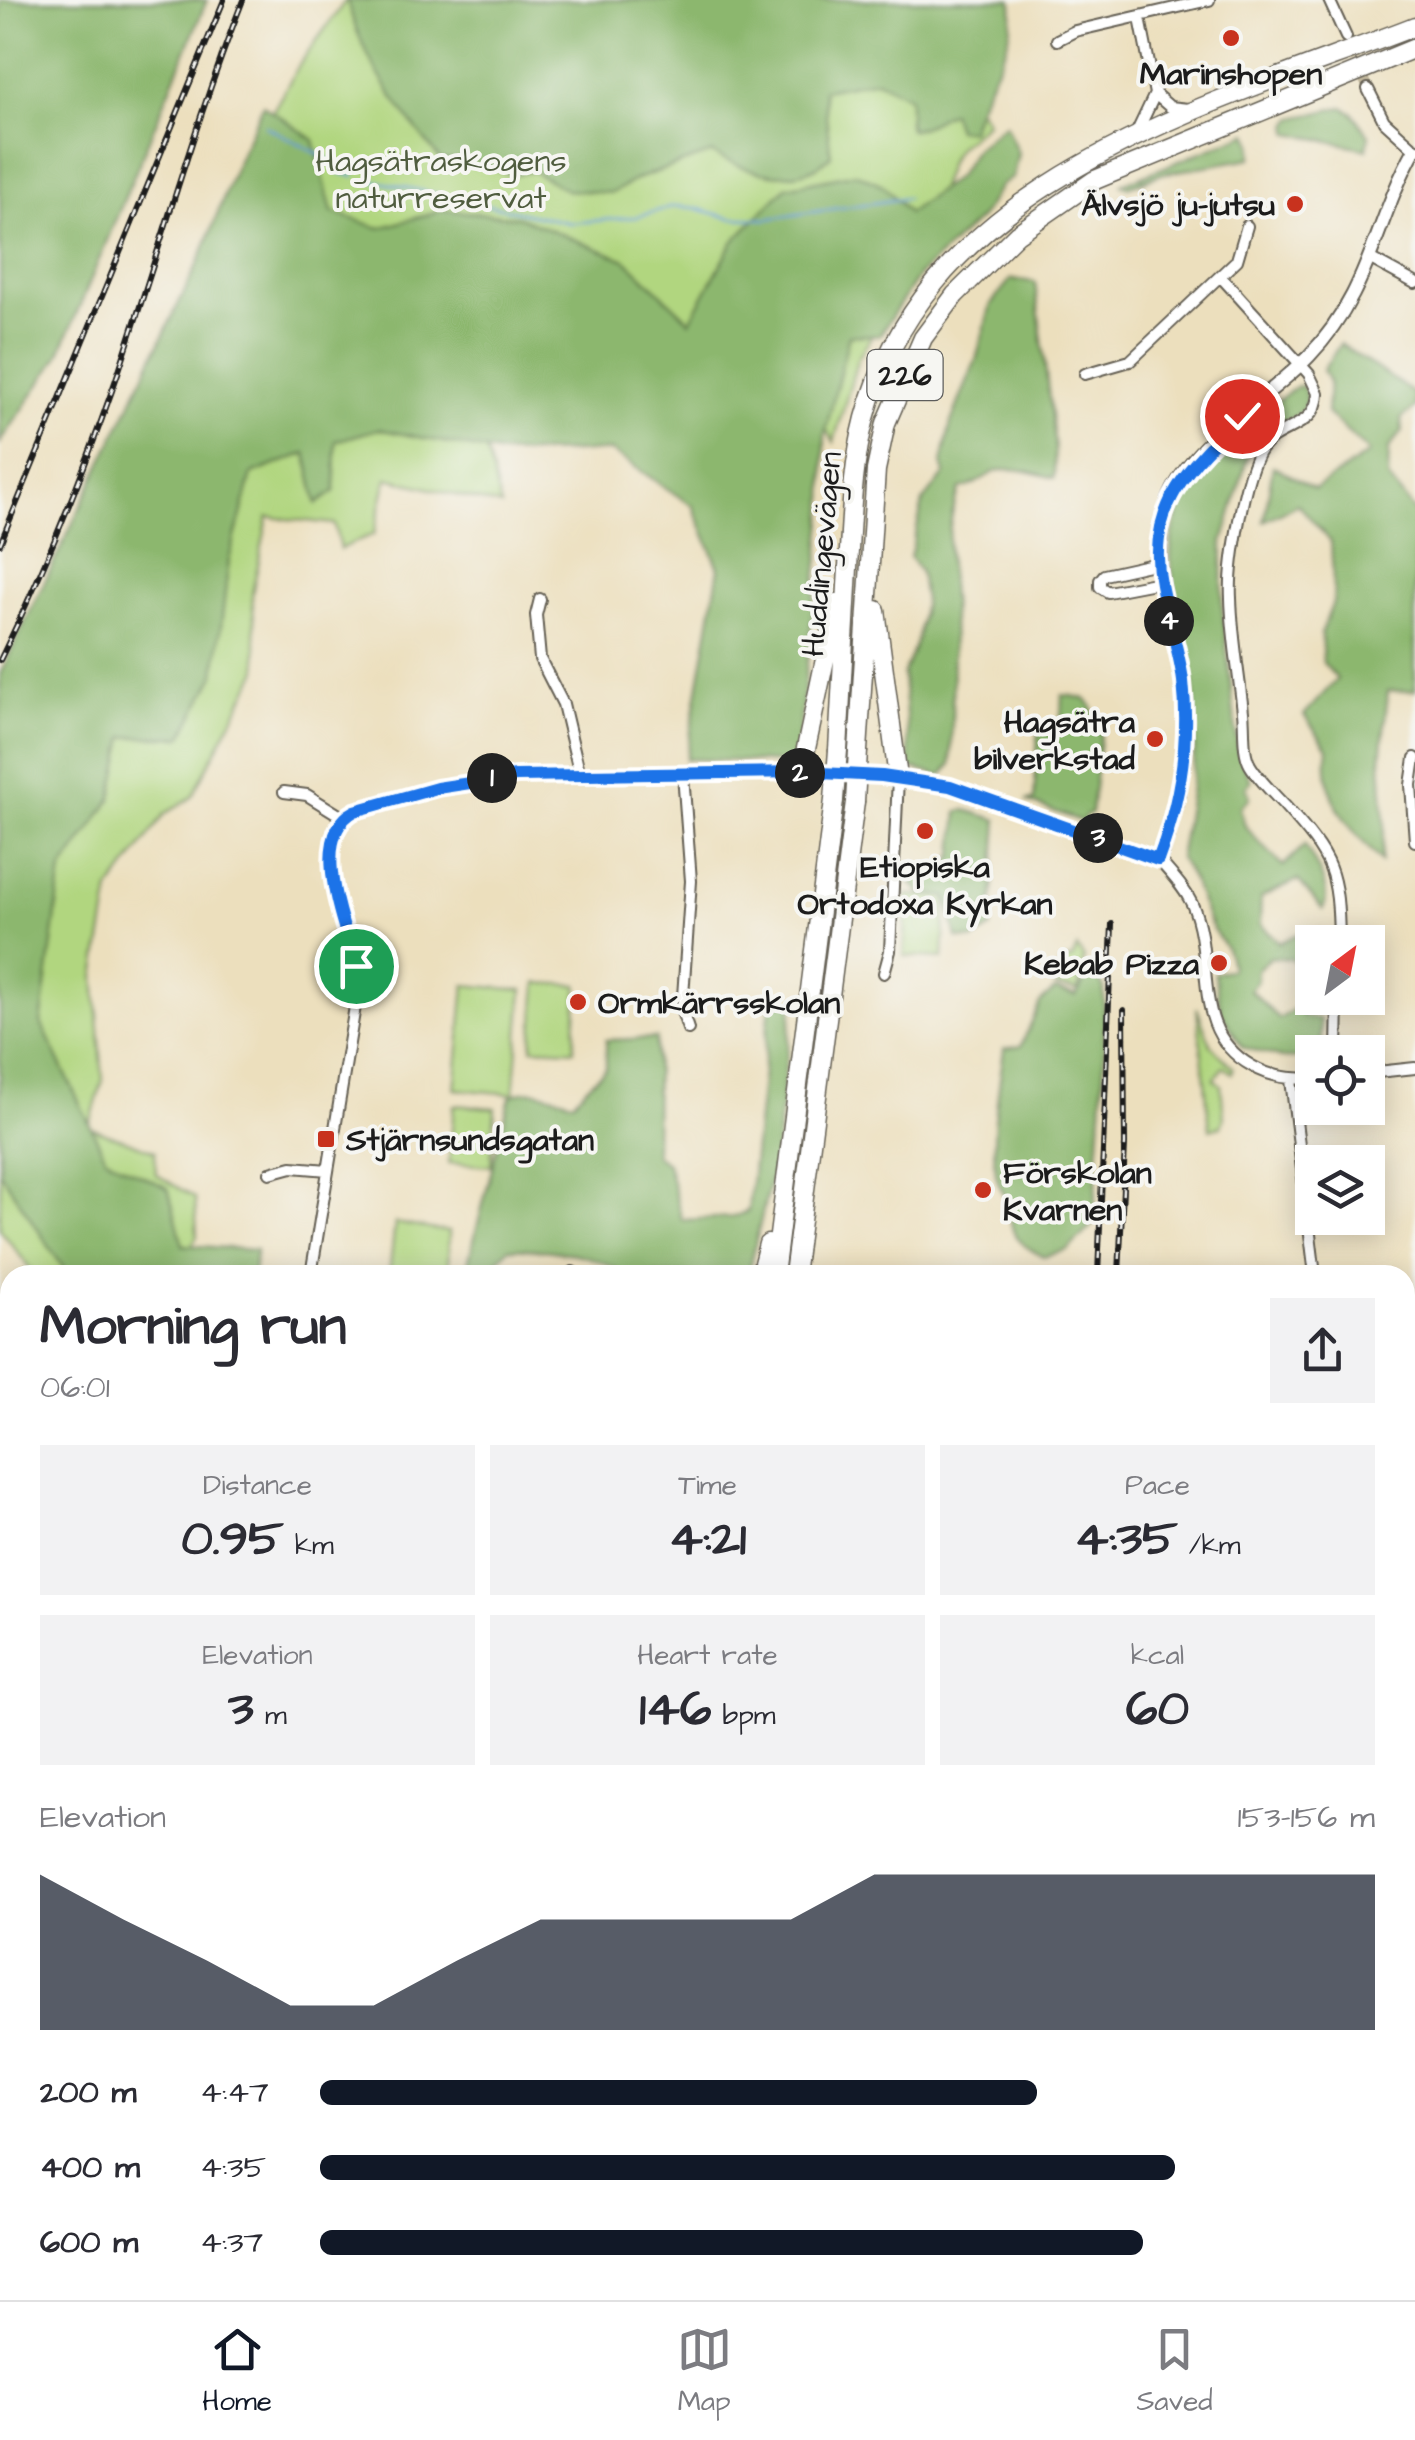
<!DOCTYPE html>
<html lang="en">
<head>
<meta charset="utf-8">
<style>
	body { margin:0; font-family:"Architects Daughter",sans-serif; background:#f2f2f3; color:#2b2b33; height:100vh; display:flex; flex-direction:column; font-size:38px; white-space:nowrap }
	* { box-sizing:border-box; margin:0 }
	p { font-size:32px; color:#7c7c81 }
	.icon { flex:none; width:55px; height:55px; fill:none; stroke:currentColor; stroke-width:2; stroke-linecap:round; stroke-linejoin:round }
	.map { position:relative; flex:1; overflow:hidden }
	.panel { position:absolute; left:0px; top:1265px; width:1415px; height:1035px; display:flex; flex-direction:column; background:#fff; border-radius:30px 30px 0 0; box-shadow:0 5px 25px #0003 }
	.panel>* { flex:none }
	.needle { width:65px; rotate:32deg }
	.tools { position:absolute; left:1295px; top:925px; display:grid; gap:20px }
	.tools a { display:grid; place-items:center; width:90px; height:90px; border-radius:0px; background:#fff; box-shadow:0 5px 25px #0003; font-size:50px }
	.pin { position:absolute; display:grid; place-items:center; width:85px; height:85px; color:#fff; margin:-42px; border:5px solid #fff; border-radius:50%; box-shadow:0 2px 10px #0007 }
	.km { position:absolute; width:50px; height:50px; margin:-25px; border-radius:50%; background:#222; color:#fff; font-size:28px; line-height:50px; text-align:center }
	.round { display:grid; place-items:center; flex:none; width:105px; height:105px; border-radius:0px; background:#f2f2f3 }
	.summary { display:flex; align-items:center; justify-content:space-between; height:170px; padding:0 40px }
	h1 { font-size:55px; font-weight:700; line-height:75px }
	.metrics { display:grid; grid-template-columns:repeat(3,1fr); gap:15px; height:170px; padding:10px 40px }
	.metrics div { display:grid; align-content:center; border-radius:0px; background:#f2f2f3; text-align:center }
	.metrics b { font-size:50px; font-weight:700 }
	.metrics small { font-size:28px; font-weight:400 }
	.metrics p { font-size:28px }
	.chart { height:280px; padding:20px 40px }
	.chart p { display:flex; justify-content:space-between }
	.chart svg { width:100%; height:180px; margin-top:10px; fill:#111827; opacity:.7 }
	ul { padding:0 40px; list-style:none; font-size:32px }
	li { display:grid; grid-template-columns:160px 120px 1fr; align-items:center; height:75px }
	li i { height:25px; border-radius:12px; background:#111827 }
	.tab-bar { display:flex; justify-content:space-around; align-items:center; height:140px; border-top:2px solid #e1e1e2; background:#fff; font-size:28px; color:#7c7c81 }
	.tab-bar a { display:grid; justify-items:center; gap:5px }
	.tab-bar .active { color:#111827 }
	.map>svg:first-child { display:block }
	.green { fill:#b1d67f; stroke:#66794e; stroke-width:2.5 }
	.forest { fill:#8cb76e; stroke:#546a45; stroke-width:2.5 }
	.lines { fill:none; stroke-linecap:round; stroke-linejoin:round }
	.stream { stroke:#669dd4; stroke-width:2.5 }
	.minor-tunnel { stroke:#c2b89d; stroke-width:10; stroke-dasharray:10 5; stroke-linecap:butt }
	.minor-casing { stroke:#656054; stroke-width:14 }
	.tertiary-casing { stroke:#656054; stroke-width:16 }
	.primary-casing { stroke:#656054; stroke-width:21 }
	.minor { stroke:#fff; stroke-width:10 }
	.tertiary { stroke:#fff; stroke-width:12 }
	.primary { stroke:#fff; stroke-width:18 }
	.rail-casing { stroke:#1c1c1c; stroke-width:6 }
	.rail { stroke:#f6f6f2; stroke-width:2.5; stroke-dasharray:8; stroke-linecap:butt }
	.primary-bridge-casing { stroke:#656054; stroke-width:21; stroke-linecap:butt }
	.primary-bridge { stroke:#fff; stroke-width:18 }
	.route-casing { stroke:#fff; stroke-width:20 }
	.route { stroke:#1a73e8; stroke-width:12 }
	.poi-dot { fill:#c8321e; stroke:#f6f6f2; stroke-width:4 }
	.labels { text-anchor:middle; stroke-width:8; stroke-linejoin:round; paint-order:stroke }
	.shield { fill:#f6f6f2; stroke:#5d5d5c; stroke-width:2.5 }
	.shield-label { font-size:30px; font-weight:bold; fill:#1c1c1c }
	.poi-label { font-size:32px; font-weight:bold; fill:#1c1c1c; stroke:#f6f6f2; text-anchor:end }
	.park-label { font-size:32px; fill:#505d3f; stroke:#f6f6f2 }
	.street-label { font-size:32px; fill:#1c1c1c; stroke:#f6f6f2 }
</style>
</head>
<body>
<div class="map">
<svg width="1415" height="2300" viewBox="0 0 1415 2300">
	<rect width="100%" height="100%" fill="#f6f6f2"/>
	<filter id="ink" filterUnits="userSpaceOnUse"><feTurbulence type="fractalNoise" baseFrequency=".01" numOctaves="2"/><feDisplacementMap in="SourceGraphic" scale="20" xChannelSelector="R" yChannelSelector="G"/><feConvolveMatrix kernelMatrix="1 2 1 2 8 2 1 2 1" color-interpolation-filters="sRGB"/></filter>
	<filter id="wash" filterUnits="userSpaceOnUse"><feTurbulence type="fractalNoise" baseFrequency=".0048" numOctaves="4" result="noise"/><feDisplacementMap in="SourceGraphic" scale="40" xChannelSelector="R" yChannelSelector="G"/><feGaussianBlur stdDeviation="2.25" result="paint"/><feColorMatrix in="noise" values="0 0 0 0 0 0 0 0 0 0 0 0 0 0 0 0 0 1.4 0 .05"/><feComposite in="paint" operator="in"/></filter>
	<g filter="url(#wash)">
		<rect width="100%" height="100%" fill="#ecdfbd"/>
		<path class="green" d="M346,0H943L967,92L987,122L959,146L950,159L911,273L858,358L834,442L772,346L485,446L501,506L387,478L374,534L340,549L334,524L268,517L252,594L258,670L192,797L165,814L110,890L95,977L103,1080L89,1127L155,1151L156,1174L195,1198L197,1236L176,1275H35L0,1229V711L266,123L299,65Z
			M907,895L946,897L943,958L904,956Z
			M1077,948L1084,958L1078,991L1055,986L1061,962L1072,959Z
			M537,983L578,985L574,1050L532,1048Z
			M465,985L523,990L514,1094L455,1089Z
			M1197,1008L1211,1045L1233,1068L1232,1073L1223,1067L1214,1079L1221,1085L1224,1118L1221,1126L1210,1129Z
			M454,1105L495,1108L491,1166L449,1163Z
			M395,1223L449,1232L448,1275H389Z
			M701,2290H777L774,2300H718Z"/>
		<path class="forest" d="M0,0H207L59,356L0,443Z
			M347,0H1012C1017,53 981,83 971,130L957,129L951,112C937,117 924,130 909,130V97L877,80L823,90L831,156C797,189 747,172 712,153L639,178L612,193L566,190L533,171L511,175L474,160H441C402,113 362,60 347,0Z
			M263,105L314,140L332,212L380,228L444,210L519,217L626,260L690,321L733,242L786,187L856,173L883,185L908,213L957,177L976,148L1005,124L1018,153L1013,177L1001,185L981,217L919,275L879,336L849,335L825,434L824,512L796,763L686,759L719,568L693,506L611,451L502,454L378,429L336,441L335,491L317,504L306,453L252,474L229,560L215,675L182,737H125L112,798L62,870L41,1023L106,1158L168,1188L183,1245L256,1250L253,1275H68L0,1172V674L202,255L236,165Z
			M1343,107L1353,113L1369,135L1367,149L1290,133L1289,125L1294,118Z
			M1248,133L1253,143L1252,158L1161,174L1128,187L1122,184Z
			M1011,279L1035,282L1055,448L1054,478C1034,473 1008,463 989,475C978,481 973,487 960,489C941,536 951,570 952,618C954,667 952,716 951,765L941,776L910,768L903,675L917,640L924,601L920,572L910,557L923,502L945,474L942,463L951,422L976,360L991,304Z
			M1340,344L1415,394V408L1401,419L1402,431L1389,448L1388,478L1415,512V691H1388L1381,760L1385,824L1381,862C1349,826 1320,800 1328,748L1304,715L1337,679L1323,663L1321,633L1334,600L1331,542L1298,504L1264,521L1273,466L1315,489L1369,453L1327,413L1329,382L1323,370Z
			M1298,386H1303C1321,419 1263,426 1250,448L1223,543L1222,605L1238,750L1251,781L1246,787L1250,797L1240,808L1245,825L1255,838L1283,866L1305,845C1315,864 1333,889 1323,910L1298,880L1261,897L1260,924L1280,943C1295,935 1305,929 1322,931V942H1312V974L1306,975L1292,959L1270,957L1257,970V980L1250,990L1279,1019L1294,1009H1303V1017L1320,1019L1321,1041L1326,1045L1321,1052H1312V1059L1282,1058L1242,1047L1221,1012L1214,973L1231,969C1229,943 1216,939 1207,918C1199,897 1192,877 1179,858C1189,803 1199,749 1194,692C1191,649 1174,607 1171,564C1167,504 1204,468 1245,430C1261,415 1279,398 1298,386Z
			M1062,695C1094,698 1091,700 1097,730H1101L1091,813L1085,815L1083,822L1026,801L1034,800L1038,733H1060Z
			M966,810L998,820L991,928L973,940L957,938L947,897L921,893L911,883L918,868L936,871L946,868L954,854L958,811Z
			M1092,967L1104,988V1064L1094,1223L1068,1250L1044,1257C1009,1239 1015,1237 1007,1203C1005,1193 997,1185 996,1174C990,1132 999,1090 1004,1049L1021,1046L1040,1003L1055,990L1076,996Z
			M778,1002L793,1003L775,1160L748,1275H626C590,1250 551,1251 509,1248L484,1275H465L510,1097C529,1084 551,1096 573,1101L606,1068V1040L656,1038L655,1155L667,1163L682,1220L733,1217L748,1211L770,1005Z
			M907,2290H975V2300H906Z"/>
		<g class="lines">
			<path class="stream" d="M265,126L332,161L340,173L354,176
				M371,180L571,223L636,217L674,206L695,208L731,218L766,219L907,198"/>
		</g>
	</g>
	<g filter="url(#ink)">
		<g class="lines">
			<path class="minor-tunnel" d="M1346,37L1368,89"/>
			<defs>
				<path id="minor" d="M1329,0L1346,37
					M1057,40L1075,31L1209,0
					M1368,89L1384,121L1415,149
					M1155,94L1170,107L1188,109
					M1135,136L1155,94L1140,18
					M1371,259L1415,283
					M1221,277L1309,374L1318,393C1317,429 1278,425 1261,449C1244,474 1229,566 1231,598C1232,636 1239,674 1243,712C1245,728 1242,751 1250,765C1259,780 1273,793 1285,806C1333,859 1338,871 1339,942
					M1085,374L1130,361L1237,260L1247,226
					M1158,563L1104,575L1100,580V587L1108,592L1160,582
					M540,599L536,615L540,659L563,704L580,775
					M1415,758L1411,785L1415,841
					M683,774L691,881L682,1011L688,1029
					M284,792L307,795L344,818
					M344,818L355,811L437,788L516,776L801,772L882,777L950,786L1159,860C1171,874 1184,887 1192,904C1217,961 1188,1030 1252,1066C1271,1077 1291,1080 1312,1078
					M884,973L890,951L898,778
					M1337,1052L1338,998
					M1368,1073L1415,1068
					M1291,1080L1315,1275
					M270,1173L292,1167L328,1170
					M573,1272L575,1275
					M311,1275L358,988C356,938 309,864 344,818
					M0,1373L10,1368
					M0,1542L10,1590
					M1405,1682L1415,1691
					M0,1732L10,1727
					M0,1966L10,1986
					M1405,2193L1415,2190
					M0,2245L10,2250
					M75,2290L89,2300
					M305,2290L317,2300
					M1044,2290L1066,2297L1107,2290
					M454,2300V2290
					M1303,2300L1306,2290"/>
				<path id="tertiary" d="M1159,860C1180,801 1193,737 1182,674C1171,614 1147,565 1168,503C1188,443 1266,401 1309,356C1371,292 1374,222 1415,149
					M839,2290L844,2300"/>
				<path id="primary" d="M876,610L898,778
					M838,750C841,689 845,629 848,568C851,518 852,467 865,418C930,176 1211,106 1415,26
					M858,751L876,470L886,423L923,338L955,295L1017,234L1095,180L1415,48
					M801,772L837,603
					M760,1275L768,1244
					M774,1275L834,800
					M794,1275L855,802
					M545,2300L555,2290
					M584,2300L593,2290"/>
			</defs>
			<use href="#minor" class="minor-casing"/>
			<use href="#tertiary" class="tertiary-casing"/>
			<use href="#primary" class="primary-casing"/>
			<use href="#minor" class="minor"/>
			<use href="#tertiary" class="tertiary"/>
			<use href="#primary" class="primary"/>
			<defs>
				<path id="rail" d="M0,544L224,0
					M0,660C44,571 81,479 114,385C158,257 193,126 243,0
					M1098,1275L1112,924
					M1119,1275L1125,1144L1124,1010
					M995,2290L998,2300"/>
			</defs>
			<use href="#rail" class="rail-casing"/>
			<use href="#rail" class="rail"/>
			<defs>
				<path id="primary-bridge" d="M834,800L838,750
					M855,802L858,751"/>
			</defs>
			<use href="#primary-bridge" class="primary-bridge-casing"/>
			<use href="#primary-bridge" class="primary-bridge"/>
		</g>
	</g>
	<g class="lines" filter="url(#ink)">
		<defs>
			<path id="route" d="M356,966C345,927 307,836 355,811L437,788L516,776L801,772L882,776L950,786L1158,860C1180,802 1190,743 1183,681C1179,648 1167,617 1161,584C1145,508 1191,463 1242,416"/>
		</defs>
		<use href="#route" class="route-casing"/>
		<use href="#route" class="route"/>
	</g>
	<g class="poi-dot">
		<circle cx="1231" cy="38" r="10"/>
		<circle cx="1295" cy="204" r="10"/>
		<circle cx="1155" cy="739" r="10"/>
		<circle cx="925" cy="831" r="10"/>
		<circle cx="1219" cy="963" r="10"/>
		<circle cx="578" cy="1002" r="10"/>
		<rect x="316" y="1129" width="20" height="20" rx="5"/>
		<circle cx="983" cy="1190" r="10"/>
	</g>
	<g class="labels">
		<rect class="shield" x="867.5" y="350" width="75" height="50" rx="8"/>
		<g class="shield-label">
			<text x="905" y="385">226</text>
		</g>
		<g class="poi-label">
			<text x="1231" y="84" text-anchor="middle">Marinshopen</text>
			<text x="1275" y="215">Älvsjö ju-jutsu</text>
			<text x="1135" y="732">Hagsätra<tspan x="1135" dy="37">bilverkstad</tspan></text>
			<text x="925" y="877" text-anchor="middle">Etiopiska<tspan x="925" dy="37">Ortodoxa Kyrkan</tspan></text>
			<text x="1199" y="974">Kebab Pizza</text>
			<text x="598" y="1013" text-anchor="start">Ormkärrsskolan</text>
			<text x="346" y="1150" text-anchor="start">Stjärnsundsgatan</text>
			<text x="1003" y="1183" text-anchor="start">Förskolan<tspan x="1003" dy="37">Kvarnen</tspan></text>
		</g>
		<g class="park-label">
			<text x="441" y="171">Hagsätraskogens<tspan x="441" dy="37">naturreservat</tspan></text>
		</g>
		<g class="street-label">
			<text transform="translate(821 554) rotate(-85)" y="11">Huddingevägen</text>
		</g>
	</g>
</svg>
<div class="tools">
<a><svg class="needle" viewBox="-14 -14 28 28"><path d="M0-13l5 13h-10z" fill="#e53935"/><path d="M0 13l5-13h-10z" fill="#7c7c81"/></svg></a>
<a><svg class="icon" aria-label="locate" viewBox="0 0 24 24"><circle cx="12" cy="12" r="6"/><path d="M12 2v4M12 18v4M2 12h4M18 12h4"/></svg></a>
<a><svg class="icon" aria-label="layers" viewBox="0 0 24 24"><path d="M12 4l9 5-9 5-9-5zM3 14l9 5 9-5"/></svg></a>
</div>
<div class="pin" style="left:356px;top:966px;background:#1e9e55"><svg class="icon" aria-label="arrive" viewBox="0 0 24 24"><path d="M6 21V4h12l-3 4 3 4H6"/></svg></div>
<div class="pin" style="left:1242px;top:416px;background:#d93025"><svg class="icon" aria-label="check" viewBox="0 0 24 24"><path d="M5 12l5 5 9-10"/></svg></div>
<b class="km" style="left:492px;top:778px">1</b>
<b class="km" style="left:800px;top:773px">2</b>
<b class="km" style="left:1098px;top:838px">3</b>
<b class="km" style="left:1169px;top:621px">4</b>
<section class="panel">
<div class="summary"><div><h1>Morning run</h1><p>06:01</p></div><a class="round"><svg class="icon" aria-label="share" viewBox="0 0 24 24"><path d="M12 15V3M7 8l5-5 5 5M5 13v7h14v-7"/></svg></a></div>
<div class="metrics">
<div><p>Distance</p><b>0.95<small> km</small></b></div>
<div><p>Time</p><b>4:21</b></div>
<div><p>Pace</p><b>4:35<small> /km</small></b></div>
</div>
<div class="metrics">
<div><p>Elevation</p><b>3<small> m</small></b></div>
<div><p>Heart rate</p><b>146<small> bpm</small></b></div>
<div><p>kcal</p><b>60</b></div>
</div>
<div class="chart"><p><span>Elevation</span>153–156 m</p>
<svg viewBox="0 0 160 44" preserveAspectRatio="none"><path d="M0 44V6L10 17L20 27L30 38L40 38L50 27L60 17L70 17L80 17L90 17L100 6L110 6L120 6L130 6L140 6L150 6L160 6V44z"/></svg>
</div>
<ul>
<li><b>200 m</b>4:47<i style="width:68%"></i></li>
<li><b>400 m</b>4:35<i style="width:81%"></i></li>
<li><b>600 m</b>4:37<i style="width:78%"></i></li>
</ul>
</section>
</div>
<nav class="tab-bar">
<a class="active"><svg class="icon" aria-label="home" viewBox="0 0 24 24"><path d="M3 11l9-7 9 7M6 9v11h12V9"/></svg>Home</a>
<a><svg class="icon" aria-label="map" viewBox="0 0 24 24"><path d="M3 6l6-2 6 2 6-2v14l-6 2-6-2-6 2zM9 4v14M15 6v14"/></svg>Map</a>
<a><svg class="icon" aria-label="saved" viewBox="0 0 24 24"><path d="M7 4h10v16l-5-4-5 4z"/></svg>Saved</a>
</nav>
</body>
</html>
